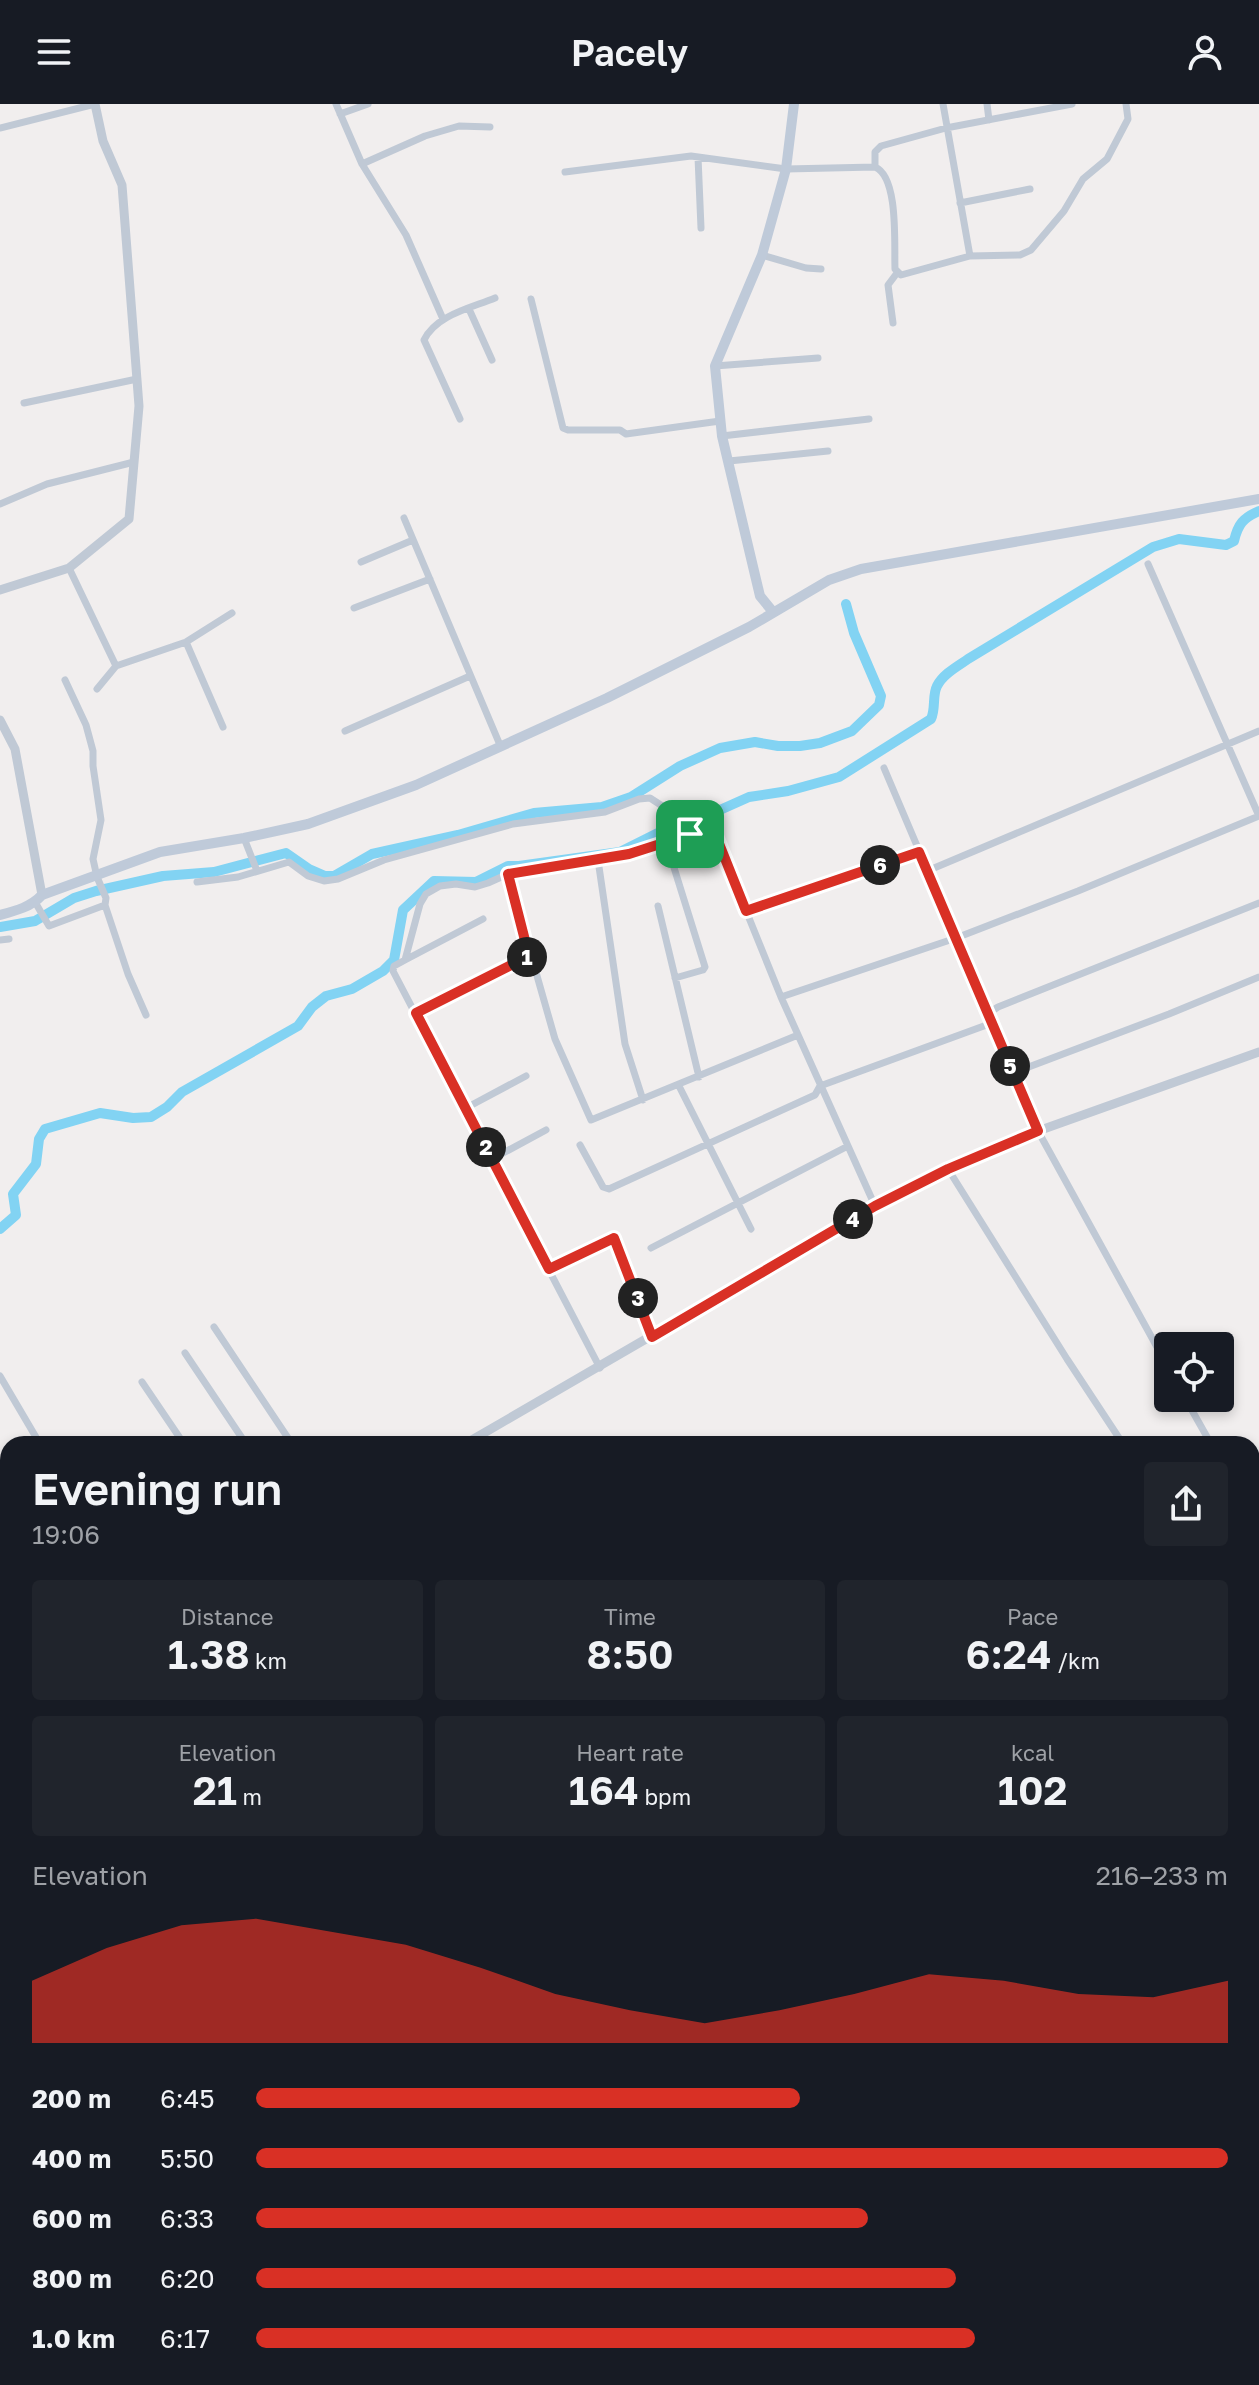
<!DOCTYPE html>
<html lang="en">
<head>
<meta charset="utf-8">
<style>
	body { margin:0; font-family:"Golos Text",sans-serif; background:#20242c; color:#f1f3f6; height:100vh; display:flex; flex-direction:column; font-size:30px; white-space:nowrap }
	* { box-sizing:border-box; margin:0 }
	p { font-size:26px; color:#9ea1a6 }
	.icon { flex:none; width:44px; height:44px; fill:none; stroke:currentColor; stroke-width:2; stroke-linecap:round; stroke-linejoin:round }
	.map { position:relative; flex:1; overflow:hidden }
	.details { position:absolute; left:0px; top:1332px; width:1260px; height:950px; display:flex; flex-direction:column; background:#171b24; border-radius:24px 24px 0 0; box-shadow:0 4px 12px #0003 }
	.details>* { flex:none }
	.tools { position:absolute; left:1154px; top:1228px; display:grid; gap:16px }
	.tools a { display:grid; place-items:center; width:80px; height:80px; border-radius:8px; background:#171b24; box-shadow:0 4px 12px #0003; font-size:40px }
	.pin { position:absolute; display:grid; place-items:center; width:68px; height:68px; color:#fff; margin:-34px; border-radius:16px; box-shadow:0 4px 12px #0006 }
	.km { position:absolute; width:40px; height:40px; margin:-20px; border-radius:50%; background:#222; color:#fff; font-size:22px; line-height:40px; text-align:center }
	.round { display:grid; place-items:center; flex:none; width:84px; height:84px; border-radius:8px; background:#20242c }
	.headline { display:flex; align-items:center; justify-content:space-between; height:136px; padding:0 32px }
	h1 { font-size:44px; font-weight:600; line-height:60px }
	.metrics { display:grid; grid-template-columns:repeat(3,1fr); gap:12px; height:136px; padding:8px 32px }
	.metrics div { display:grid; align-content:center; border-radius:8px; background:#20242c; text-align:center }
	.metrics b { font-size:40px; font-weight:600 }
	.metrics small { font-size:22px; font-weight:400 }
	.metrics p { font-size:22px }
	.chart { height:224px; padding:16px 32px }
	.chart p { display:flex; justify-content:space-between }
	.chart svg { width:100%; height:144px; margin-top:8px; fill:#d93025; opacity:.7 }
	ul { padding:0 32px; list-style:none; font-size:26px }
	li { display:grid; grid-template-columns:128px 96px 1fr; align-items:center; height:60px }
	li i { height:20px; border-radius:10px; background:#d93025 }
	header { display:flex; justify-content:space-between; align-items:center; height:104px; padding:0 32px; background:#171b24; font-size:36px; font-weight:600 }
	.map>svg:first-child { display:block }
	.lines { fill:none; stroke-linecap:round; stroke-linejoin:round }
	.canal { stroke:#82d3f3; stroke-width:10 }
	.minor { stroke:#c0c9d5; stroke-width:7 }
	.tertiary { stroke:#c0c9d5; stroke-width:9 }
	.secondary { stroke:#bfcad9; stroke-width:10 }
	.route-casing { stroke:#fff; stroke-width:16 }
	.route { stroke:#d93025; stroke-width:10 }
</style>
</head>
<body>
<header><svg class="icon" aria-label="menu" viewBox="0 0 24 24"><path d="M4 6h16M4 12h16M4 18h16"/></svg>Pacely<svg class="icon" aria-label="person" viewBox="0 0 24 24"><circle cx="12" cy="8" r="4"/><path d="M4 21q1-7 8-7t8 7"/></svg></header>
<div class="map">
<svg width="1259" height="2281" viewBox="0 0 1259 2281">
	<rect width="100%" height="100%" fill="#f1eeee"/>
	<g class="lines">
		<path class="canal" d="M0,823L35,817L74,794L96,787L163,772L214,768L286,749L309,765L325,772H334L372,750L458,731L534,709L602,703L631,693L680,662L720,644L755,638L778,642H800L820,639L852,627L879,601L881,592L854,529L846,500
			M0,1125L16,1111L13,1090L36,1060L39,1035L45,1025L100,1009L133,1014L151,1013L167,1003L182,988L298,922L312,903L326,892L352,885L383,867L394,856L403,806L434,777L476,778L508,762H519L620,748L660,728L693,718L749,693L788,687L839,673L931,615C936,604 932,592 937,582C943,570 958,562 968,555L1153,443L1179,435L1226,441L1234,437C1238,420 1243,414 1259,407"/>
		<path class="minor" d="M336,0L362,60L406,131L443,215
			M943,0L970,152
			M987,0L989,16
			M340,10L368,0
			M0,24L95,0
			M698,53L701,124
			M362,60L425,32L459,22L490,23
			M875,63V48L881,42L946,24L1072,0
			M565,68L691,52L786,65L875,63C899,73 894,141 895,165L901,171L970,152L1020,151L1031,146L1064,107L1083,75L1107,55L1128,15L1126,0
			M960,99L1030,85
			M762,151L806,164L821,165
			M531,195L563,324L568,326H620L626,330L720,317
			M469,205L492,256
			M893,219L888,181L897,169
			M715,262L818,254
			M24,299L137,275
			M460,315L424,236C436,211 471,204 495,194
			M722,332L869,315
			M729,357L828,347
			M0,400L47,380L134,358
			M404,414L500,641
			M361,458L413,436
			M69,464L116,562
			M354,504L430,475
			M186,538L223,623
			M65,576L86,621L93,647V662L101,716L93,755L97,773L106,794L105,801L128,870L146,911
			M97,585L116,562L186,538L232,509
			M345,627L470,572
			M884,664L1038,1027L1168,1263
			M244,734L257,767
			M666,738L705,863L703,866L675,874
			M598,756L625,940L643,996
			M927,767L1259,627
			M508,770L555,935L591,1016L798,931
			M197,778L238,773L289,758L308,772L324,777L338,775L384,756L513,720L605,708L639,695L650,694L673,709H684L690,730
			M35,798L49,822L105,801
			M658,802L699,973
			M746,807L919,748
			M0,836L9,835
			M405,856L483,815
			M781,893L956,834L1078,787L1259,712L1148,460
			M416,909L529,852
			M1013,969L1169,910L1259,873
			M679,982L751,1125
			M466,1004L526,972
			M580,1041L603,1083L609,1085L815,991L820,982L992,919V907L998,903L1259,799
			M492,1055L546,1026
			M948,1065L1067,1255L1123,1340
			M651,1144L848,1042
			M549,1165L614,1134L652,1233
			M214,1223L292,1340
			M185,1249L246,1340
			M600,1264L393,867L394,862L405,856L420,800L426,790L440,782L456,780L475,783L488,779L508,770L629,750L713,725L781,893L875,1102
			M0,1272L40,1340
			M142,1278L184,1340
			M1185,1294L1211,1340
			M0,1415L8,1410
			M1252,1432L1259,1428
			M1252,1533L1259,1544
			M0,1551L8,1545
			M0,1586L8,1597
			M1252,1608L1259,1604
			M1252,1673L1259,1669
			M1252,1784L1259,1795
			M1252,1910L1259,1920
			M1252,1977L1259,1973
			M1252,2036L1259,2054
			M0,2048L8,2045
			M1252,2104L1259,2101
			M1252,2145L1259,2142
			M0,2177L8,2185
			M1252,2195L1259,2191
			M0,2197L8,2190
			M1252,2256L1259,2253
			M63,2274L67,2281
			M379,2274L382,2281
			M434,2274L438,2281
			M497,2274L501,2281
			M1140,2274L1143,2281
			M1252,2274L1256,2281
			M537,2281L545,2274
			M719,2281L729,2275
			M735,2281L748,2274"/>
		<path class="tertiary" d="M0,486L69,464L129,415L139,302L122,81L103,37L95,0
			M0,616L15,645L42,791
			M465,1340L875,1102L948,1065L1038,1027L1259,948
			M0,1664L8,1657"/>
		<path class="secondary" d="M773,508L760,492L722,332L715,262L762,151L786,65L794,0
			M0,811C15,807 31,803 42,791L160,748L244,734L308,720L416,681L607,594L749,523L829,476L861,465L1259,395"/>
	</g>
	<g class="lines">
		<defs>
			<path id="route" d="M710,724L714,727L746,807L919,748L1038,1027L948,1065L875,1102L652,1233L614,1134L549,1165L416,909L529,852L508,770L629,750Z"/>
		</defs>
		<use href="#route" class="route-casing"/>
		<use href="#route" class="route"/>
	</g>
</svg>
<div class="tools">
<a><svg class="icon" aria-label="locate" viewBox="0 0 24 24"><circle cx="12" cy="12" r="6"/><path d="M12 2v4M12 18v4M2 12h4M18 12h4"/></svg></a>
</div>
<div class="pin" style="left:690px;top:730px;background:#1e9e55"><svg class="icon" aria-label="arrive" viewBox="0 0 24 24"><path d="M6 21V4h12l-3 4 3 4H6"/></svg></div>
<b class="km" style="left:527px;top:853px">1</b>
<b class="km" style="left:486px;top:1043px">2</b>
<b class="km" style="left:638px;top:1194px">3</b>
<b class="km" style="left:853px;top:1115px">4</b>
<b class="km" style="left:1010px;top:962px">5</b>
<b class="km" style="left:880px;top:761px">6</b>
<section class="details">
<div class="headline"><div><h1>Evening run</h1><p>19:06</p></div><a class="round"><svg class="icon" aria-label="share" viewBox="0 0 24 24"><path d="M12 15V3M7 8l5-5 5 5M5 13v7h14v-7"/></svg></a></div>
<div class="metrics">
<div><p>Distance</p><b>1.38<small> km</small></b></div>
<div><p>Time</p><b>8:50</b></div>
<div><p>Pace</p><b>6:24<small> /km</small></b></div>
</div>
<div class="metrics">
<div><p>Elevation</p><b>21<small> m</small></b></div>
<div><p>Heart rate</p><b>164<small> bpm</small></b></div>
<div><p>kcal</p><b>102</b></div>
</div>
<div class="chart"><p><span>Elevation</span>216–233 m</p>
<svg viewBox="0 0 160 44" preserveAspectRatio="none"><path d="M0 44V25L10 15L20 8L30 6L40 10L50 14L60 21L70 29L80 34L90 38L100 34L110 29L120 23L130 25L140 29L150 30L160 25V44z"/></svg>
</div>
<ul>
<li><b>200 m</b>6:45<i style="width:56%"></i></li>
<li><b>400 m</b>5:50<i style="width:100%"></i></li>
<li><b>600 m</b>6:33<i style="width:63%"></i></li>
<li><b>800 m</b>6:20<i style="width:72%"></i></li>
<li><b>1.0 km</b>6:17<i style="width:74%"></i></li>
</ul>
</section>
</div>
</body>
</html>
